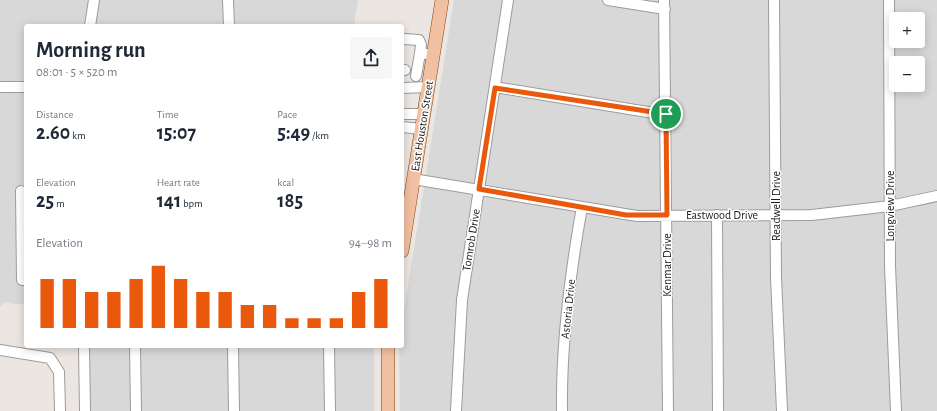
<!DOCTYPE html>
<html lang="en">
<head>
<meta charset="utf-8">
<style>
	body { margin:0; font-family:"Alegreya Sans",sans-serif; background:#f6f6f7; color:#1f2937; height:100vh; display:flex; flex-direction:column; font-size:15px; white-space:nowrap }
	* { box-sizing:border-box; margin:0 }
	p { font-size:13px; color:#747a83 }
	.icon { flex:none; width:22px; height:22px; fill:none; stroke:currentColor; stroke-width:2; stroke-linecap:round; stroke-linejoin:round }
	.map { position:relative; flex:1; overflow:hidden }
	.panel { position:absolute; left:24px; top:24px; width:380px; height:324px; display:flex; flex-direction:column; background:#fff; border-radius:4px; box-shadow:0 2px 10px #0003 }
	.panel>* { flex:none }
	.tools { position:absolute; left:889px; top:12px; display:grid; gap:8px }
	.tools a { display:grid; place-items:center; width:36px; height:36px; border-radius:4px; background:#fff; box-shadow:0 2px 10px #0003; font-size:20px }
	.pin { position:absolute; display:grid; place-items:center; width:34px; height:34px; color:#fff; margin:-17px; border:2px solid #fff; border-radius:50%; box-shadow:0 1px 4px #0007 }
	.round { display:grid; place-items:center; flex:none; width:42px; height:42px; border-radius:4px; background:#f6f6f7 }
	.summary { display:flex; align-items:center; justify-content:space-between; height:68px; padding:0 12px }
	h1 { font-size:22px; font-weight:700; line-height:30px }
	.metrics { display:grid; grid-template-columns:repeat(3,1fr); gap:6px; height:68px; padding:4px 12px }
	.metrics div { display:grid; align-content:center }
	.metrics b { font-size:20px; font-weight:700 }
	.metrics small { font-size:11px; font-weight:400 }
	.metrics p { font-size:11px }
	.chart { height:112px; padding:8px 12px }
	.chart p { display:flex; justify-content:space-between }
	.chart svg { width:100%; height:72px; margin-top:4px; stroke:#ea580c; stroke-width:6 }
	.map>svg:first-child { display:block }
	.residential { fill:#d9d8d8; fill-rule:evenodd }
	.lines { fill:none; stroke-linecap:round; stroke-linejoin:round }
	.minor-casing { stroke:#9c9c9c; stroke-width:12 }
	.major-casing { stroke:#83450f; stroke-width:14 }
	.minor { stroke:#fff; stroke-width:10 }
	.major { stroke:#f1bfa1; stroke-width:13 }
	.route-casing { stroke:#fff; stroke-width:8 }
	.route { stroke:#ea580c; stroke-width:5 }
	.labels { text-anchor:middle; stroke-width:3; stroke-linejoin:round; paint-order:stroke }
	.street-label { font-size:12px; fill:#1b1b1b; stroke:#fff }
</style>
</head>
<body>
<div class="map">
<svg width="937" height="411" viewBox="0 0 937 411">
	<rect width="100%" height="100%" fill="#ece6e2"/>
	<path class="residential" d="M0,0H358L354,26H26V304H14L6,302L0,306Z
		M454,0H937V411H400L399,346H402V323ZM896,19H918V41H896ZM896,63H918V85H896Z
		M86,346H374V411H87Z"/>
	<g class="lines">
		<defs>
			<path id="minor" d="M228,0L229,26
				M608,0L665,9
				M664,0L668,411
				M774,0L776,277L782,411
				M889,0L890,266L896,411
				M90,26L94,0
				M404,39L419,40L421,45L420,53L433,55
				M402,70H405
				M416,76L420,53
				M0,87H26
				M495,87L666,115
				M402,88L428,87
				M402,114H423
				M402,127L421,129
				M413,179L637,216L812,215L890,206L937,196
				M21,191L22,280H26
				M717,215L718,411
				M135,346L136,411
				M233,346L234,411
				M329,346L330,411
				M84,347L85,411
				M0,350L50,358L59,372L60,411
				M456,411L462,300L508,0
				M562,411C561,342 570,274 582,207"/>
			<path id="major" d="M402,251L442,0
				M388,346V411"/>
		</defs>
		<use href="#minor" class="minor-casing"/>
		<use href="#major" class="major-casing"/>
		<use href="#minor" class="minor"/>
		<use href="#major" class="major"/>
	</g>
	<g class="lines">
		<defs>
			<path id="route" d="M495,88L666,114L667,215H626L479,189Z"/>
		</defs>
		<use href="#route" class="route-casing"/>
		<use href="#route" class="route"/>
	</g>
	<g class="labels">
		<g class="street-label">
			<text transform="translate(422 126) rotate(-81)" y="4">East Houston Street</text>
			<text transform="translate(776 206) rotate(-90)" y="4">Readwell Drive</text>
			<text transform="translate(890 206) rotate(-90)" y="4">Longview Drive</text>
			<text x="722" y="219">Eastwood Drive</text>
			<text transform="translate(471 240) rotate(-81)" y="4">Tomrob Drive</text>
			<text transform="translate(667 265) rotate(-90)" y="4">Kenmar Drive</text>
			<text transform="translate(568 309) rotate(-84)" y="4">Astoria Drive</text>
		</g>
	</g>
</svg>
<div class="tools">
<a>+</a>
<a>−</a>
</div>
<div class="pin" style="left:666px;top:114px;background:#1e9e55"><svg class="icon" aria-label="arrive" viewBox="0 0 24 24"><path d="M6 21V4h12l-3 4 3 4H6"/></svg></div>
<section class="panel">
<div class="summary"><div><h1>Morning run</h1><p>08:01 · 5 × 520 m</p></div><a class="round"><svg class="icon" aria-label="share" viewBox="0 0 24 24"><path d="M12 15V3M7 8l5-5 5 5M5 13v7h14v-7"/></svg></a></div>
<div class="metrics">
<div><p>Distance</p><b>2.60<small> km</small></b></div>
<div><p>Time</p><b>15:07</b></div>
<div><p>Pace</p><b>5:49<small> /km</small></b></div>
</div>
<div class="metrics">
<div><p>Elevation</p><b>25<small> m</small></b></div>
<div><p>Heart rate</p><b>141<small> bpm</small></b></div>
<div><p>kcal</p><b>185</b></div>
</div>
<div class="chart"><p><span>Elevation</span>94–98 m</p>
<svg viewBox="0 0 160 44" preserveAspectRatio="none"><path d="M5 44V14M15 44V14M25 44V22M35 44V22M45 44V14M55 44V6M65 44V14M75 44V22M85 44V22M95 44V30M105 44V30M115 44V38M125 44V38M135 44V38M145 44V22M155 44V14"/></svg>
</div>
</section>
</div>
</body>
</html>
